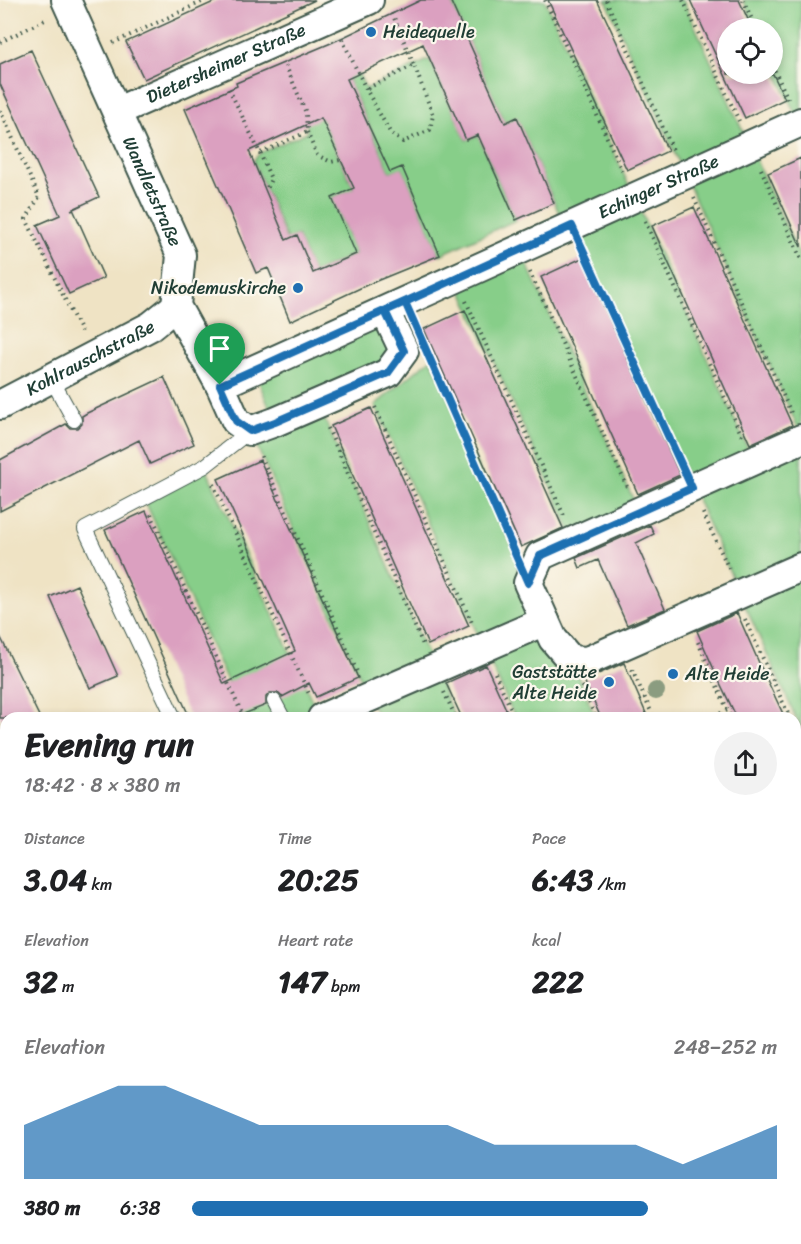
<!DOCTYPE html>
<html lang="en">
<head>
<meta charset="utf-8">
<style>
	body { margin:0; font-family:Sriracha,sans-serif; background:#f2f2f2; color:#202124; height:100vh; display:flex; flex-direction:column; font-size:22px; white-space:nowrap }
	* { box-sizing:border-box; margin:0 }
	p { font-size:20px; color:#757577 }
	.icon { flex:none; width:33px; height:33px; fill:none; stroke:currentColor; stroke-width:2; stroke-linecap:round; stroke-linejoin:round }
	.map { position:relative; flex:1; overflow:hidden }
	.details { position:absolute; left:0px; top:712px; width:801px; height:532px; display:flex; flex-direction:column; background:#fff; border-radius:18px 18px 0 0; box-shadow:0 3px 9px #0003 }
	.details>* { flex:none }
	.tools { position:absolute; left:717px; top:18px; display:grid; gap:12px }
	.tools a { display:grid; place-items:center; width:66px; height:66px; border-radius:50%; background:#fff; box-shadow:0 3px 9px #0003; font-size:30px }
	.pin { position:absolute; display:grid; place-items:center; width:51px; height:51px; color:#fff; margin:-62px -26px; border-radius:50% 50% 50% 0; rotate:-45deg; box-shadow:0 0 6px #0007 }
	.pin .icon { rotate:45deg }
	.round { display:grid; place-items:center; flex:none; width:63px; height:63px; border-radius:32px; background:#f2f2f2 }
	.head { display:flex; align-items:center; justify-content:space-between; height:102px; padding:0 24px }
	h1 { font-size:33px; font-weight:700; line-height:45px }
	.figures { display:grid; grid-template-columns:repeat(3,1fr); gap:9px; height:102px; padding:6px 24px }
	.figures div { display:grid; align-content:center }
	.figures b { font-size:30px; font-weight:700 }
	.figures small { font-size:16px; font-weight:400 }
	.figures p { font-size:16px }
	.chart { height:168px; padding:12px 24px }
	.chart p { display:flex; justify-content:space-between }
	.chart svg { width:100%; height:108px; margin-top:6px; fill:#1f6fb2; opacity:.7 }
	ul { padding:0 24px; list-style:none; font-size:20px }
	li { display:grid; grid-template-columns:96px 72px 1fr; align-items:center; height:45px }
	li i { height:15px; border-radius:8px; background:#1f6fb2 }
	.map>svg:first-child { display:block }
	.built { fill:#f7d0cd }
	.green { fill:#87ce89; stroke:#53865e; stroke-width:1.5 }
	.forest { fill:#6db175; stroke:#467754; stroke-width:1.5 }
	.building { fill:#dba0c0; fill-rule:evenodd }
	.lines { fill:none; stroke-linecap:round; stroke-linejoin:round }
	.service-casing { stroke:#3e564a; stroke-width:16 }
	.minor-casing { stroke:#3e564a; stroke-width:32 }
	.motorway-casing { stroke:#3e564a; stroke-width:36 }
	.path { stroke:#3e564a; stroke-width:4; stroke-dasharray:1.5 4.5; stroke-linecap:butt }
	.service { stroke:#fff; stroke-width:14 }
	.minor { stroke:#fff; stroke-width:28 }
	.motorway { stroke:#fabb8b; stroke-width:33 }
	.tree { fill:#8b9c80 }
	.route-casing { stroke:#fff; stroke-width:12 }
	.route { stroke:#1f6fb2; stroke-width:8 }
	.poi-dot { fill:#1f6fb2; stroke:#fbf7ec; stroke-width:2 }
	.labels { text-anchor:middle; stroke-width:4.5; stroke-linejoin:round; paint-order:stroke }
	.poi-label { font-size:18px; fill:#1f3d34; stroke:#fbf7ec; text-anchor:start }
	.street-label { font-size:18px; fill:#1f3d34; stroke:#fbf7ec }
</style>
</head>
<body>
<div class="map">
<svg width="801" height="1244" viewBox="0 0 801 1244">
	<rect width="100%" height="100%" fill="#fbf7ec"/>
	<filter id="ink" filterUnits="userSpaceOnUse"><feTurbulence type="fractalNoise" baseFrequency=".0167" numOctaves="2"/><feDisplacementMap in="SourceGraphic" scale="12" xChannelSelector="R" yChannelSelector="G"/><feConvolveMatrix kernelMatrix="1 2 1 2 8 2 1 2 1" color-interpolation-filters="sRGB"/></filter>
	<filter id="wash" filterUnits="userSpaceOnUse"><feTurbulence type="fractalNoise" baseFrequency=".008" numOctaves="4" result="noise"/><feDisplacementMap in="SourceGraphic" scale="24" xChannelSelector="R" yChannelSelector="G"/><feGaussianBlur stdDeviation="1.35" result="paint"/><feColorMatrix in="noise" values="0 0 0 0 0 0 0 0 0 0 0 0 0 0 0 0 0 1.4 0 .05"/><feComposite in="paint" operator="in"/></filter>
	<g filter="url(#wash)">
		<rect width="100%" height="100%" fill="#efe3c4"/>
		<path class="built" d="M801,893V1244H588L585,1239H795V895Z"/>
		<path class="green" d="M450,0H545L753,460L801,439V729L573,226L566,229L517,118L505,123Z
			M606,0H683L801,259V435Z
			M743,0H801V127L773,65L772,28H756Z
			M341,38L366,89L430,59L466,140L478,135L516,220L440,255L402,168L390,172L331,42Z
			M317,108L354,189L332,198L356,254L313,273L297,235L287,240L253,161L260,153L307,132L306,113Z
			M520,249L639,512L575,541L456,278Z
			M385,311L404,351L318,404L455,718H378L250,431L275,422L254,370Z
			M431,359L553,639L571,660L596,718H515L375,405Z
			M205,466L320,718H244L144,499Z
			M413,1239H585L588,1244H402Z"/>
		<path class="forest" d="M0,849L6,862V939L0,927Z
			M413,1239H507L510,1244H402Z"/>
		<g id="blocks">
			<path class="building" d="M218,0H315L144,79L126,42Z
				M421,0H450L505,123L517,117L554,203L516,220L478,135L466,140L423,44L347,79L390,172L402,167L440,255L369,284L290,321L268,268L256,273L185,109L237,86L236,83L331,43ZM321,118L354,188L332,198L356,254L313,273L297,235L286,240L249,151Z
				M548,0H597L668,151L627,170Z
				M690,0H739L752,28H728V74H773L785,99L745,118Z
				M31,50L99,197L71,210L73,209L104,278L69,294L37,225L60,215L0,84V64Z
				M801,158V247L768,173Z
				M694,207L792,425L750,444L652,226Z
				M582,258L680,475L638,494L541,277Z
				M465,310L563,528L521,547L424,329Z
				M164,377L194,444L150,464L139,440L0,511V460L66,424L70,428H78L82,424V416L87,413Z
				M371,408L469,626L428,645L331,426Z
				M260,460L358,678L316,697L309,683L282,697L278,693H270L266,697V705L234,718H190L105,530L146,511L224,684L295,651L218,479Z
				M650,525L654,534L636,543L665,609L627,625L598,560L580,568L576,558Z
				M77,585L118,676L90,688L50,597Z
				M737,613L760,665L785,718H737L720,683L697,631Z
				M0,636L40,718H0Z
				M624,663L648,718H601L584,680Z
				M486,665L510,718H462L446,683Z"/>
		</g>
	</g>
	<g filter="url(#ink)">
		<use href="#blocks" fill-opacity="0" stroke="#3e564a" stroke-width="1.5"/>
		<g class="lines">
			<defs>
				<path id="service" d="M51,378L74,420
					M274,701L283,718
					M174,718L85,529L205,466L250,431"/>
				<g id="minor">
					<path id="s1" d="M66,0L181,255L176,306L220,385"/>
					<path id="s2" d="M118,111L369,0"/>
					<path id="s3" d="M385,311L404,351L388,373L275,422L250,431L236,421L220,385L801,122"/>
					<path id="s4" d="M0,405L151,326L176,306"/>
					<path d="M801,439L540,556L528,583L553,639L571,660L587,661L801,567"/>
					<path d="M322,718L545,621"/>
					<path d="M0,804L6,817"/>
					<path d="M795,822L801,823"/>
					<path d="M795,867L801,864"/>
				</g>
				<path id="motorway" d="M0,989L6,1001
					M0,1091L6,1103
					M75,1239L78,1244
					M128,1239L130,1244"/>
			</defs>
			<use href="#service" class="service-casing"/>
			<use href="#minor" class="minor-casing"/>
			<use href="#motorway" class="motorway-casing"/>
			<path class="path" d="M545,0L623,173
				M606,0L673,150
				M683,0L739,121
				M743,0L756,28
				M392,13L414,65
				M342,39L366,89L391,134L403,142L430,130L433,115L414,65L366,89
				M0,42L47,19
				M113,43L206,0
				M772,65L788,99
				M229,89L260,153L307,132L306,113L286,66
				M0,110L39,197L26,219L81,332
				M307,132L317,155L331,162L340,160
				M260,153L271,179L266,190
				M761,169L801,259
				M694,198L792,415
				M645,221L742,436
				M583,248L682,465
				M530,272L628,489
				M466,301L565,518
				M430,357L513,548
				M375,407L473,625
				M328,428L424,647
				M261,456L358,674
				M213,484L310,696
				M703,513L729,569
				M151,514L244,718
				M745,619L790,718
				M698,642L731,718
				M632,670L654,718
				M495,673L515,718
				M582,686L596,718
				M444,692L456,718
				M709,718L728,710
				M795,729L801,742
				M795,1091L801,1088
				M0,1202L6,1215
				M0,1233L6,1244
				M18,1239L20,1244
				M184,1239L186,1244
				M197,1239L199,1244
				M211,1239L213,1244
				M500,1239L501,1244"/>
			<use href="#service" class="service"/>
			<use href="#minor" class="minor"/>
			<use href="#motorway" class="motorway"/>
		</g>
		<circle class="tree" cx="656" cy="691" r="9"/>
	</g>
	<g class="lines" filter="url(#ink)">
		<defs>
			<path id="route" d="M220,385L236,421L250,431L275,422L388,373L404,351L385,311L572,226L692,488L540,556L528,583L405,302C343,329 282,357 220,385"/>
		</defs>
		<use href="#route" class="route-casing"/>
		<use href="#route" class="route"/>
	</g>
	<g class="poi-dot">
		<circle cx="371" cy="32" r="6"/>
		<circle cx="298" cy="288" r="6"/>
		<circle cx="673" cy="674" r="6"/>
		<circle cx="609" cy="682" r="6"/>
	</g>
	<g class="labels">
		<g class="poi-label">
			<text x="383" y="38">Heidequelle</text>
			<text x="286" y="294" text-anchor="end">Nikodemuskirche</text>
			<text x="597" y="678" text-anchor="end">Gaststätte<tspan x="597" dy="21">Alte Heide</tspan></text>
			<text x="685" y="680">Alte Heide</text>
		</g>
		<g class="street-label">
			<text dy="6" stroke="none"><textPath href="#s2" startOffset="118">Dietersheimer Straße</textPath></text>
			<text dy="6" stroke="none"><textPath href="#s3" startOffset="759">Echinger Straße</textPath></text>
			<text dy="6" stroke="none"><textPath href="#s1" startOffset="210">Wandletstraße</textPath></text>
			<text dy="6" stroke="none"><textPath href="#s4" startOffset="102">Kohlrauschstraße</textPath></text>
		</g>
	</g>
</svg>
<div class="tools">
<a><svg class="icon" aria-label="locate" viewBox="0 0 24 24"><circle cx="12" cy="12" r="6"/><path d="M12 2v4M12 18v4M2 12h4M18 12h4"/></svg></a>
</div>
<div class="pin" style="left:220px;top:385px;background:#1e9e55"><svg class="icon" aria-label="arrive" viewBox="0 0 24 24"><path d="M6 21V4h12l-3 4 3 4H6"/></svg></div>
<section class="details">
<div class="head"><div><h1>Evening run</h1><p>18:42 · 8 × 380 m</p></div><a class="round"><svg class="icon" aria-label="share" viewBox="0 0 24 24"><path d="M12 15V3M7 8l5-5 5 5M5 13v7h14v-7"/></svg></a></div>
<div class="figures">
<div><p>Distance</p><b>3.04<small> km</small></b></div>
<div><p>Time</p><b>20:25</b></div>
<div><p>Pace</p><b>6:43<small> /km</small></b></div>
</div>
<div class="figures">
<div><p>Elevation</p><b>32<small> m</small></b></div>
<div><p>Heart rate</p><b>147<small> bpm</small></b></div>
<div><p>kcal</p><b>222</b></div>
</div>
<div class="chart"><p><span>Elevation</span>248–252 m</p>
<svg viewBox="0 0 160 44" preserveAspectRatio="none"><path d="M0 44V22L10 14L20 6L30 6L40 14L50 22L60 22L70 22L80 22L90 22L100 30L110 30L120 30L130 30L140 38L150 30L160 22V44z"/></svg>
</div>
<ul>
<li><b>380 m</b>6:38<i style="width:78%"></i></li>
</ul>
</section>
</div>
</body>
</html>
